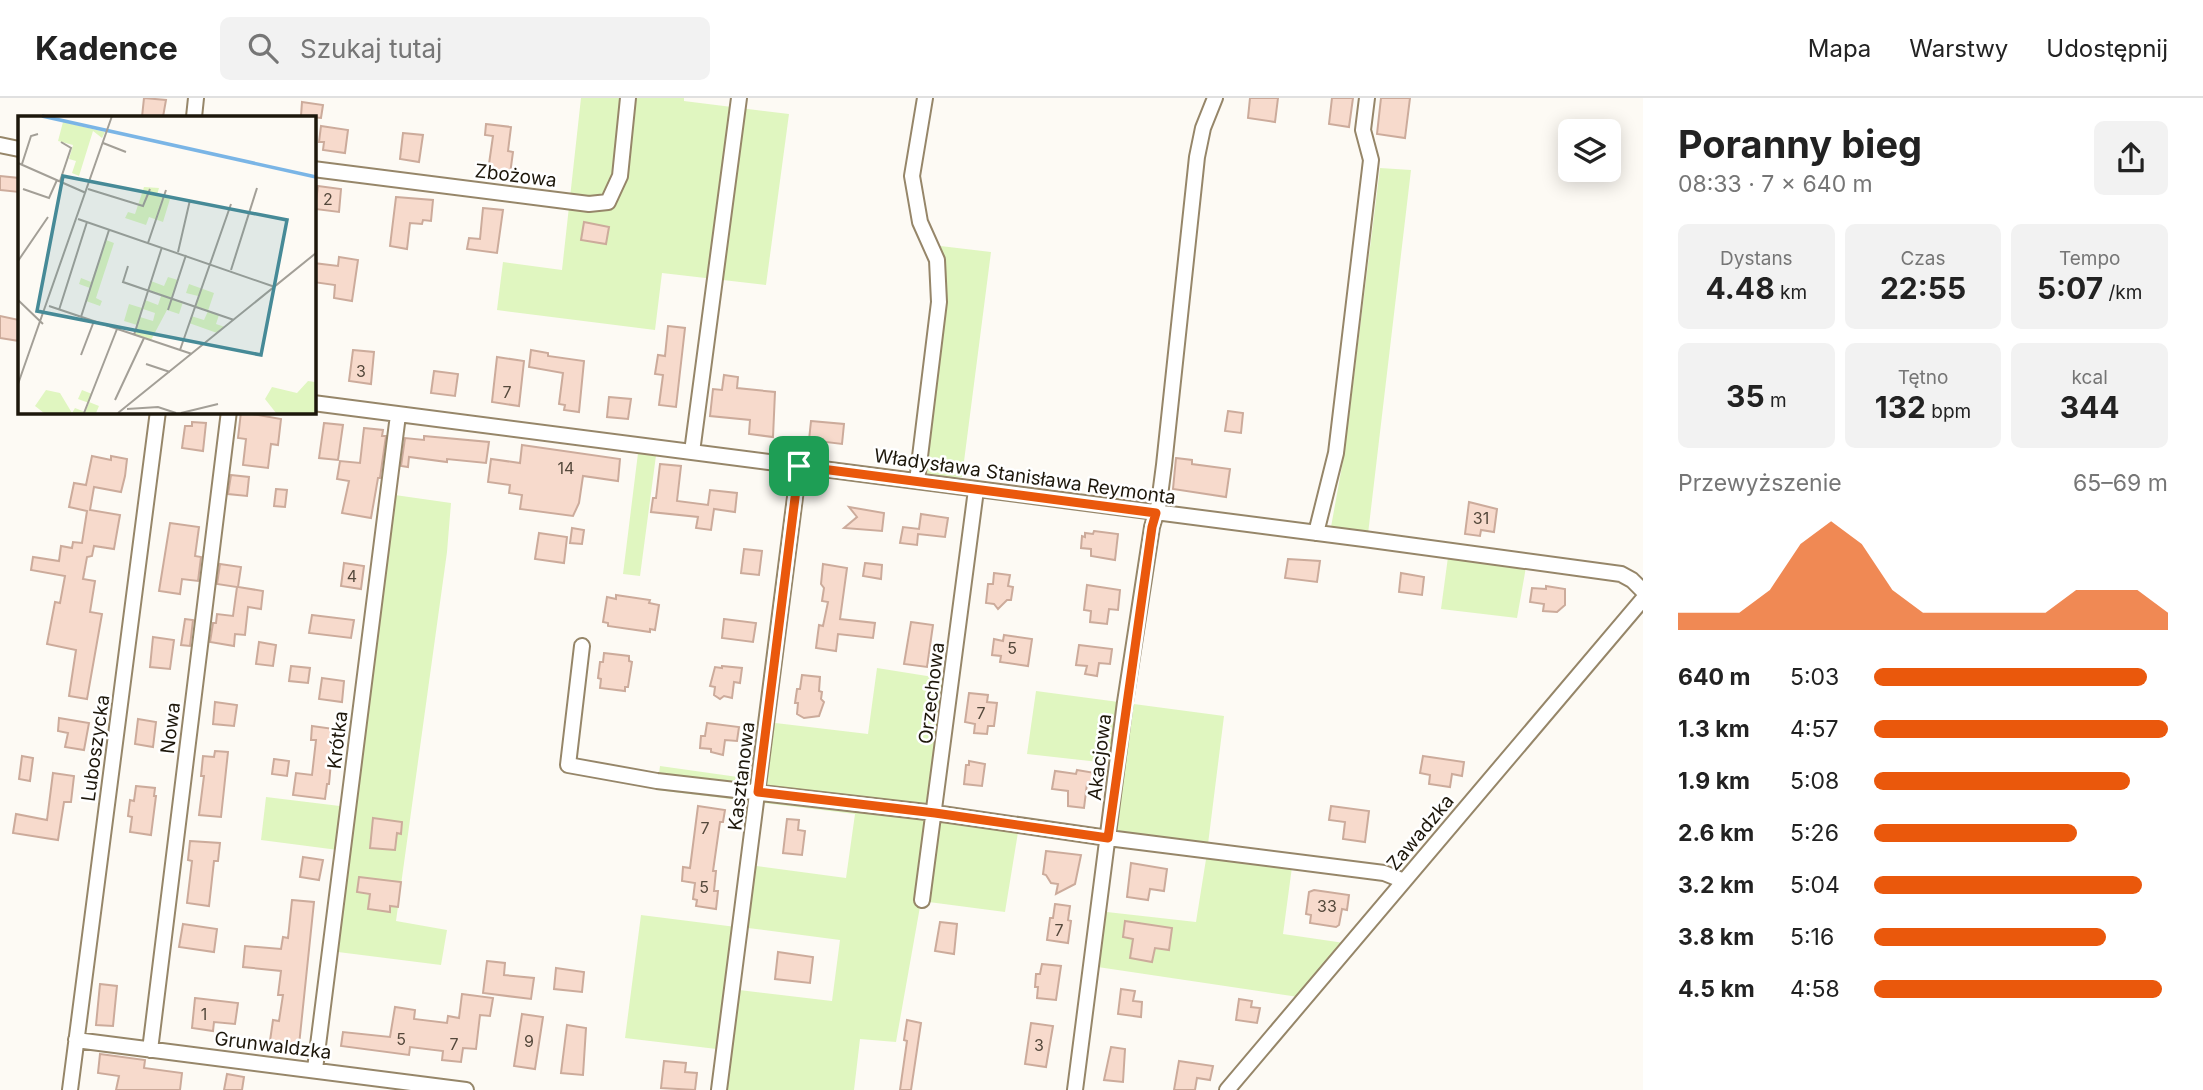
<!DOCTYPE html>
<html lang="pl">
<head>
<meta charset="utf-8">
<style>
	body { margin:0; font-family:Inter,sans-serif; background:#f2f2f2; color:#222; height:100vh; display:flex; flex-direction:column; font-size:26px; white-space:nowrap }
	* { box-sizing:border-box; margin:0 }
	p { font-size:23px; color:#767676 }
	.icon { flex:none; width:38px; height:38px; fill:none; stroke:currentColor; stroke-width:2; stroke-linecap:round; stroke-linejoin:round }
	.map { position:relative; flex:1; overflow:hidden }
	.side { display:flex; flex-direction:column; background:#fff; width:560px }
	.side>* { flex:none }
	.fabs { position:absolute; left:1558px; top:21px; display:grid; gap:14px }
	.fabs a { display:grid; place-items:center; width:63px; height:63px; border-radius:10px; background:#fff; box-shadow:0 4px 18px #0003; font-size:35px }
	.pin { position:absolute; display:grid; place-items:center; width:60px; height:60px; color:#fff; margin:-30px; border-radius:14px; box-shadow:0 4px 10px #0006 }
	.round { display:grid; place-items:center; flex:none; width:74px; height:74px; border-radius:10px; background:#f2f2f2 }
	.summary { display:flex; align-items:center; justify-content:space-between; height:119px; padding:0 35px }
	h1 { font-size:38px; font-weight:700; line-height:52px }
	.metrics { display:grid; grid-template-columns:repeat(3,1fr); gap:10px; height:119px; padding:7px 35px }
	.metrics div { display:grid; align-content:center; border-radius:10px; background:#f2f2f2; text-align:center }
	.metrics b { font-size:30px; font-weight:700 }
	.metrics small { font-size:19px; font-weight:400 }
	.metrics p { font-size:19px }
	.chart { height:196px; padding:14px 35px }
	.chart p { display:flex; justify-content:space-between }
	.chart svg { width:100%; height:126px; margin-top:7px; fill:#ea580c; opacity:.7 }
	ul { padding:0 35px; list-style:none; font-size:23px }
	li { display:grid; grid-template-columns:112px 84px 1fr; align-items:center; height:52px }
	li i { height:18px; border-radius:9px; background:#ea580c }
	header { display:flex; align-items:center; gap:42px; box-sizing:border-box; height:98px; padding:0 35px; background:#fff; border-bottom:2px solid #e0e0e0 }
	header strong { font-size:33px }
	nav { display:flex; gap:38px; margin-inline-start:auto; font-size:24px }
	.search { width:490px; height:63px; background:#f2f2f2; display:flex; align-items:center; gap:18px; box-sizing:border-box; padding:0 24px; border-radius:10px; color:#767676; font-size:26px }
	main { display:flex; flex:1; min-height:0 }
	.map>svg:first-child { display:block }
	.green { fill:#e0f6c0 }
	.building { fill:#f7dacc; stroke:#ccab9b; stroke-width:2 }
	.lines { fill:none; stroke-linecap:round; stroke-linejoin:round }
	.minor-casing { stroke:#968669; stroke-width:18 }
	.minor { stroke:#fff; stroke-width:14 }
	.route-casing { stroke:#fff; stroke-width:14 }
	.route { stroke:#ea580c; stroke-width:9 }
	.labels { text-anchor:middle; stroke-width:5; stroke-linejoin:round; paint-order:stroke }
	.number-label { font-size:16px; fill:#54483b }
	.street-label { font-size:19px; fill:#1d170b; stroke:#fff }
	.inset-river { fill:none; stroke:#7ab5e6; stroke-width:3.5 }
	.inset-road { fill:none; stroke:#a39f97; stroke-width:2 }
	.view { fill:#468a97; fill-opacity:0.15; stroke:#468a97; stroke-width:3.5 }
	.inset-edge { fill:none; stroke:#1d170b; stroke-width:3.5 }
</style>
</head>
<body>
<header>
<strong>Kadence</strong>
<div class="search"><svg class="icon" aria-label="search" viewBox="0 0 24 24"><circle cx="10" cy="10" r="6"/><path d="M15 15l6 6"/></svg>Szukaj tutaj</div>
<nav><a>Mapa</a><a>Warstwy</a><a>Udostępnij</a></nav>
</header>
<main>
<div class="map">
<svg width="1643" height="992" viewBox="0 0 1643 992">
	<rect width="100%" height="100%" fill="#fdfaf4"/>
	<path class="green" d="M581,0H684V3L789,16L766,187L662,175L655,232L497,212L503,164L562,172Z
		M1380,70L1411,72L1368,436L1331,429L1344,357Z
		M932,147L991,154L962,379L917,383L939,204Z
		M639,347L657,350L640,478L623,476Z
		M388,396L451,405L447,454L396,823L447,832L441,867L330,853L338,752L261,742L266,699L348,709Z
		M1448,459L1526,469L1517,520L1441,511Z
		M877,570L952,582L935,714L1019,728L1005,814L921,803L896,944L860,941L854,992H719L725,952L625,940L641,817L736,829L726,947L739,892L832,903L840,842L748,830L749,767L846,780L855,716L657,692L660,668L759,682L767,624L868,636Z
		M1036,593L1224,618L1207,754L1292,769L1283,836L1351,846L1305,900L1091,868L1098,813L1196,824L1207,755L1108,740L1117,666L1027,656Z"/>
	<path class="building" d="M144,0L166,2L163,19H142Z
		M1250,0H1278L1275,24L1248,20Z
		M1332,0H1353L1349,29L1329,26Z
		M1381,0H1410L1405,40L1377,36Z
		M302,4L323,7L321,20L301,18Z
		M486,26L511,29L508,53L513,54L510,76L488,73L493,38L485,37Z
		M321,28L348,32L345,55L323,52L324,44H319Z
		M403,35L423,37L419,64L400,61Z
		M0,78L19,80V94L0,92Z
		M318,88L341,91L339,114L315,111Z
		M396,99L433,102L431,123L423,122L422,126L410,125L407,151L390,148Z
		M483,110L503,112L497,155L467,151L469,140L480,141Z
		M584,124L609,129L606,146L581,142Z
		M339,159L358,162L352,203L334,200L335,187L313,184V165L338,168Z
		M0,218L19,222V243L0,240Z
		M668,228L685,230L676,309L659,307L663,277L655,276L658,257L665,258Z
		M353,252L374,254L371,286L349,283Z
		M531,252L548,255V258L584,263L579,314L564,312L565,307L559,306L563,275L529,269Z
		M497,259L524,263L519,308L492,304Z
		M434,273L458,276L455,298L431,295Z
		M724,277L738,279L737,290L775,294L773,339L749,336L750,322L710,318L713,291L722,292Z
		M609,299L631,301L628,321L607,319Z
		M1228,313L1243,315L1241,335L1225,333Z
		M241,314L281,321L278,347L271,346L268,370L243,367L246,341L238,340Z
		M811,323L844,326L842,346L809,342Z
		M192,324L206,325L203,353L182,350L185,328H192Z
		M324,325L343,327L338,362L319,360Z
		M364,330L383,332L382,338H386L380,380H378L371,420L342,415L349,383L337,381L340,363L360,365Z
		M424,338L489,344L486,365L447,361V364L409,359L408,369L401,368L405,340L424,342Z
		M522,347L620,361L618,383L583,378L579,405L573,418L520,411L522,397L509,395L510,387L488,384L491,361L520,365Z
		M92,358L111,362V358L127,361L125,378L121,394L94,389L90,412L120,417L114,451L94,448L92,458L87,459L83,481L95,483L90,514L102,516L87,601L69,598L76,552L47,546L55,504L60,505L65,478L31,472L33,459L59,463L61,448L72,450L73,444L82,445L87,413L69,409L74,385L86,387Z
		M1176,360L1192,362V366L1230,371L1226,399L1173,391Z
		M660,366L681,368L677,403L708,407L710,392L737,395L735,414L714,411L711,432L696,430L698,419L651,414L653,400H656Z
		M231,377L249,379L247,398L228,396Z
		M276,391L287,392L285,409L274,408Z
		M1469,404L1497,411L1494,434L1481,432L1480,438L1465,436Z
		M849,409L884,415L882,433L844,430L857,419Z
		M921,416L948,420L945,439L918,436L917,447L900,445L903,429L919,431Z
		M170,425L199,429L195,458L201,459L198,483L182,481L180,496L159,493Z
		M572,430L584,432L582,446L570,445Z
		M1094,433L1118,436L1115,462L1091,458V451L1081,450L1082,438L1085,439V435L1093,436Z
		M539,435L567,439L564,465L535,461Z
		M744,451L762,453L759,477L741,475Z
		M1288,461L1320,463L1317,484L1285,480Z
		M344,465L364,468L361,491L341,488Z
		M865,465L882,467L881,481L863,478Z
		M220,466L241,469L238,489L263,493L261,511L248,509L245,537L235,536L234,548L210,544L213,525H216L217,516L233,518L237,489L217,486Z
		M823,466L847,470L840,521L875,525L873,540L838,536L836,553L816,550L819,527L823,528L828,504L822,503L824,490L821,486Z
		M994,475L1010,477L1008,488L1013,489L1011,502H1007L998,511L994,506L986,505L988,486H993Z
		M1401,475L1424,479L1422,497L1399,494Z
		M1087,487L1120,492L1118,512L1109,511L1107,526L1090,524L1091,513L1084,512Z
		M1546,488L1565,491V507L1557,514L1543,513L1544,506L1530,504L1532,490L1546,491Z
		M616,497L650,502L649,505L659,507L655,532L650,531V534L608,528V525L603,524L607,499L616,501Z
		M312,517L354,522L351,540L309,535Z
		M185,521L193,522L190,548L181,547Z
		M724,521L756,525L753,544L722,540Z
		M911,524L933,527L927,569L904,566Z
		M1004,537L1032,541L1028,568L1000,564L1001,558L992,557L994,541L1003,543Z
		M153,539L174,542L170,571L150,569Z
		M259,544L276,547L273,568L256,566Z
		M1079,547L1112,551L1110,566L1099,565L1097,578L1085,576L1087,568L1076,567Z
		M604,555L629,558V563L632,564L628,589H625V593L600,590L601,581L598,580L600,564H603Z
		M291,568L310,570L308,585L289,583Z
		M722,568L742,570L740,585L734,584L732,600L724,598L720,601L714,597L715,589L710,588L715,569L722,570Z
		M802,577L820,579L819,593L822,594L821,601L824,604L819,618L804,620L797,616L798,605H795L797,591H800Z
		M322,580L344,583L342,604L319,601Z
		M969,595L988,597L987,604L997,605L994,628H988L987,636L974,635L975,626L965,624Z
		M215,604L237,607L234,628L213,626Z
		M59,620L89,625L84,652L65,649L68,635L58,633Z
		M138,621L156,624L153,649L135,646Z
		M707,625L739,629L737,643L725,642L723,657L711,654V651L700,650L701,638H705Z
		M312,628L334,631L329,686H327L325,701L293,697L296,675L312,677L316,642H311Z
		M215,653L228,654L221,719L199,717L204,678H201L203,658L214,659Z
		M22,658L33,660L30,683L19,681Z
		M1423,658L1464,664L1462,678L1452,676L1450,689L1429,686L1430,677L1420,675Z
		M274,661L289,663L287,678L272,676Z
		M969,663L985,666L982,688L964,686L966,667H969Z
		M1077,672L1095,675L1094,687L1087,686L1084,710L1068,708V693L1052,691L1055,673L1076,676Z
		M53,675L74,678L71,704H64L58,742L13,735L16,716L47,722Z
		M136,688L155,690L154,698H156L151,737L130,734L132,719L128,718L130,702L134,703Z
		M698,708L725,712L723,724H720L713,773H716L714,793H718L716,811L696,808L697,802L693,801L695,785L682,783L683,769L690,770Z
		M1331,708L1369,713L1365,744L1343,741L1345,724L1329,722Z
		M373,720L402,724L401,736L397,735L395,752L370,750Z
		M787,721L799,722L798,732L805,733L802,757L783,755Z
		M190,743L220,745L218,763H214L209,808L187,805L192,763L188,762Z
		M1046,753L1081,757L1075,786L1056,796L1058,786L1051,785L1046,777L1043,776Z
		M303,759L323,762L319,782L300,779Z
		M1131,765L1167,771L1164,793L1150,791L1148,802L1127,799Z
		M359,779L401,784L398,809L390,808V814L368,811L370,796L357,794Z
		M1314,792L1349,797L1347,812L1342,811L1339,827L1336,829L1310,825L1311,817L1306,816L1309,794Z
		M292,802L314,804L299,947L270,943L273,922L279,923L283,897H278L281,873L243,869L245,848L281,851L283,839L288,840Z
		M1055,806L1070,808L1068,822L1071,823L1068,845L1047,842L1050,820H1053Z
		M1125,823L1172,830L1169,852L1155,850L1152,864L1130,860L1133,841L1123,839Z
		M940,824L957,826L954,856L935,853Z
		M183,826L217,831L214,854L179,849Z
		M778,854L813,859L810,885L775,881Z
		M487,863L505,865L504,877L534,880L531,901L483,895Z
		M1042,866L1061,868L1056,902L1037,900L1038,889H1035L1036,876H1040Z
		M556,870L584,874L582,894L554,891Z
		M100,886L117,888L113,928L96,927Z
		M1121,891L1135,893L1133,903L1142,904L1141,919L1118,916Z
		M462,896L493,900L490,918L480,917L476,951L463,950L461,964L442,962L443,953L410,949L409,957L341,948L343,934L390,939L395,909L415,912L414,921L447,925L448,918L459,920Z
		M195,900L238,905L235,926L214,924L213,933L192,930Z
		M1239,901L1252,903L1251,909L1260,910L1257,925L1236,922Z
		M522,916L543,919L535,971L514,968Z
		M907,922L921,925L911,992H900L907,943L904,942Z
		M1031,925L1053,928L1046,969L1025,966Z
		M567,927L586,930L583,977L561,975Z
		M1111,949L1125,951L1123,984L1104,982Z
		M100,956L145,962L144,970L182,975L180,992H116L119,978L98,975Z
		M664,963L686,965L685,974L697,975L695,992L661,990Z
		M1179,963L1213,968L1210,982L1197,980L1195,992H1174Z
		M227,976L244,979L242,992H224Z"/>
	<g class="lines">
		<defs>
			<path id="minor" d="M194,19L196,0
				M0,47L19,51
				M313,71L589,106L608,104L620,78L628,0
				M313,305L1364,441L1621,476L1632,482L1643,493
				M692,354L739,0
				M917,383L939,204L937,162L920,124L912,78L925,0
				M1316,435L1336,355L1371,62L1363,32L1367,0
				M582,548L568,667L657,683L935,715L1108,740L1384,775L1404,783
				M922,802L976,392
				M76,942L466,992
				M150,952L229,313
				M315,971L398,317
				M70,992L158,313
				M719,992L799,368
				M1075,992L1125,604L1152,429L1159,405L1164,367L1197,59L1203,30L1215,0
				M1227,992L1643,501"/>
		</defs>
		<use href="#minor" class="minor-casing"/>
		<use href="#minor" class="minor"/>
	</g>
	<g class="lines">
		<defs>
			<path id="route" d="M799,368L1156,415L1152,429L1108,740L935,715L758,694Z"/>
		</defs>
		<use href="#route" class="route-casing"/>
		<use href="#route" class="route"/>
	</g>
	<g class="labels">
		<g class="number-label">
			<text x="328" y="107">2</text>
			<text x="361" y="279">3</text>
			<text x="507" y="300">7</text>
			<text x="566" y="376">14</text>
			<text x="1481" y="426">31</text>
			<text x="352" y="484">4</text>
			<text x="1012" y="556">5</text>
			<text x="981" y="621">7</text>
			<text x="705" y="736">7</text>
			<text x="704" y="795">5</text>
			<text x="1327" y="814">33</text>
			<text x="1059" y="838">7</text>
			<text x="204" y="922">1</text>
			<text x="401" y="947">5</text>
			<text x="529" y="949">9</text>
			<text x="454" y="952">7</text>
			<text x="1039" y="953">3</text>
		</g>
		<g class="street-label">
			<text transform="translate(516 77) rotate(7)" y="7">Zbożowa</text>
			<text transform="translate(1025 378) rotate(8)" y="7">Władysława Stanisława Reymonta</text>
			<text transform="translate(931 595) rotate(-83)" y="7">Orzechowa</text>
			<text transform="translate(170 630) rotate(-83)" y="7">Nowa</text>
			<text transform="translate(337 642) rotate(-83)" y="7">Krótka</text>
			<text transform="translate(95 650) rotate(-82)" y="7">Luboszycka</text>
			<text transform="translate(1099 659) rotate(-83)" y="7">Akacjowa</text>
			<text transform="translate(741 678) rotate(-83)" y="7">Kasztanowa</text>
			<text transform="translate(1420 734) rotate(-50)" y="7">Zawadzka</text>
			<text transform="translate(273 947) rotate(7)" y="7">Grunwaldzka</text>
		</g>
	</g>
	<g transform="translate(18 18)">
		<rect width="298" height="298" fill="#fdfaf4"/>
		<path d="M45,6L87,16L84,22L75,15L61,60L54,57L58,45L51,43L55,29L40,25ZM126,71L141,72L139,79L152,83L145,106L131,101L128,109L107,102L110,96L117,98ZM88,124L96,127L78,182L84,185L82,190L68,185L72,172L61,168L63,162L73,166ZM150,161L160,164L154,182L165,186L161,198L149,194L133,224L116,219L119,209L106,205L111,188L124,192L122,201L135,205L137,197L125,193L127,184L140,189L143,180L130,173L133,165L146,170ZM171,168L196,177L190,195L201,199L198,208L207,211L199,217L171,207L173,200L186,204L190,195L177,190L180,180L168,177ZM290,265L297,266V297H258L247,283L254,271L279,277ZM28,274L42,277L54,297L57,292L67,296L71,287L60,283L64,274L74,278L71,286L81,290L78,297H26L17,290Z" fill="#e0f6c0"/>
		<path class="inset-river" d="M24,0L298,61"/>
		<path class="inset-road" d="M85,27L108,36M0,47L68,77M4,48L13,20L20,18M42,65L53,32L43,26M5,73L31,82L39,64M70,73L125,90L132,73M60,103L257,171M130,127L148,74M160,136L172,84M0,145L30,101M110,150L105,166L216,204M213,154L239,72M0,184L25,208M31,190L174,238M41,194L69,106M150,194L168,139M63,201L91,114M116,219L144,131M162,234L213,88M63,239L76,205M128,248L152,256M0,268L94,0M97,284L126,222M109,293L140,291L158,297M66,297L99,213M100,297L298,137M163,297L200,288"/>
		<path class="view" d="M45,60L269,104L243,239L19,195Z"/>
		<rect width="298" height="298" class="inset-edge"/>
	</g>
</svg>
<div class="fabs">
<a><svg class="icon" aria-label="layers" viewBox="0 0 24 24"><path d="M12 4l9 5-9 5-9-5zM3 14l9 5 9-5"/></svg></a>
</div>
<div class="pin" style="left:799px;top:368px;background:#1e9e55"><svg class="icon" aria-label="arrive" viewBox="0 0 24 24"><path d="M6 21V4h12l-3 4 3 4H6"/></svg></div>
</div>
<section class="side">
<div class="summary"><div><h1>Poranny bieg</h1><p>08:33 · 7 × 640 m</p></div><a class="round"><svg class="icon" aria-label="share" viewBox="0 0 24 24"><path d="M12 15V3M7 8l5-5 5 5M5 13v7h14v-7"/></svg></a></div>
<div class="metrics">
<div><p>Dystans</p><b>4.48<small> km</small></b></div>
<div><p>Czas</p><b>22:55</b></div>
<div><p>Tempo</p><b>5:07<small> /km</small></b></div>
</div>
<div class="metrics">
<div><b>35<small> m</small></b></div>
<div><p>Tętno</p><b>132<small> bpm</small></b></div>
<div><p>kcal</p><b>344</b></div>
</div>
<div class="chart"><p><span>Przewyższenie</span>65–69 m</p>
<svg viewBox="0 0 160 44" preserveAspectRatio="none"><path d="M0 44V38L10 38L20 38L30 30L40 14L50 6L60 14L70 30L80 38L90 38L100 38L110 38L120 38L130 30L140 30L150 30L160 38V44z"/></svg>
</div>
<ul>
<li><b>640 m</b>5:03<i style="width:93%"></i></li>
<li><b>1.3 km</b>4:57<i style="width:100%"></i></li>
<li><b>1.9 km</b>5:08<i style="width:87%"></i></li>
<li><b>2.6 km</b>5:26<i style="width:69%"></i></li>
<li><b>3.2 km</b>5:04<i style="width:91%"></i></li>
<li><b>3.8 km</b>5:16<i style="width:79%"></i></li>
<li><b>4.5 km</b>4:58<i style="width:98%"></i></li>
</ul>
</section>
</main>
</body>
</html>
